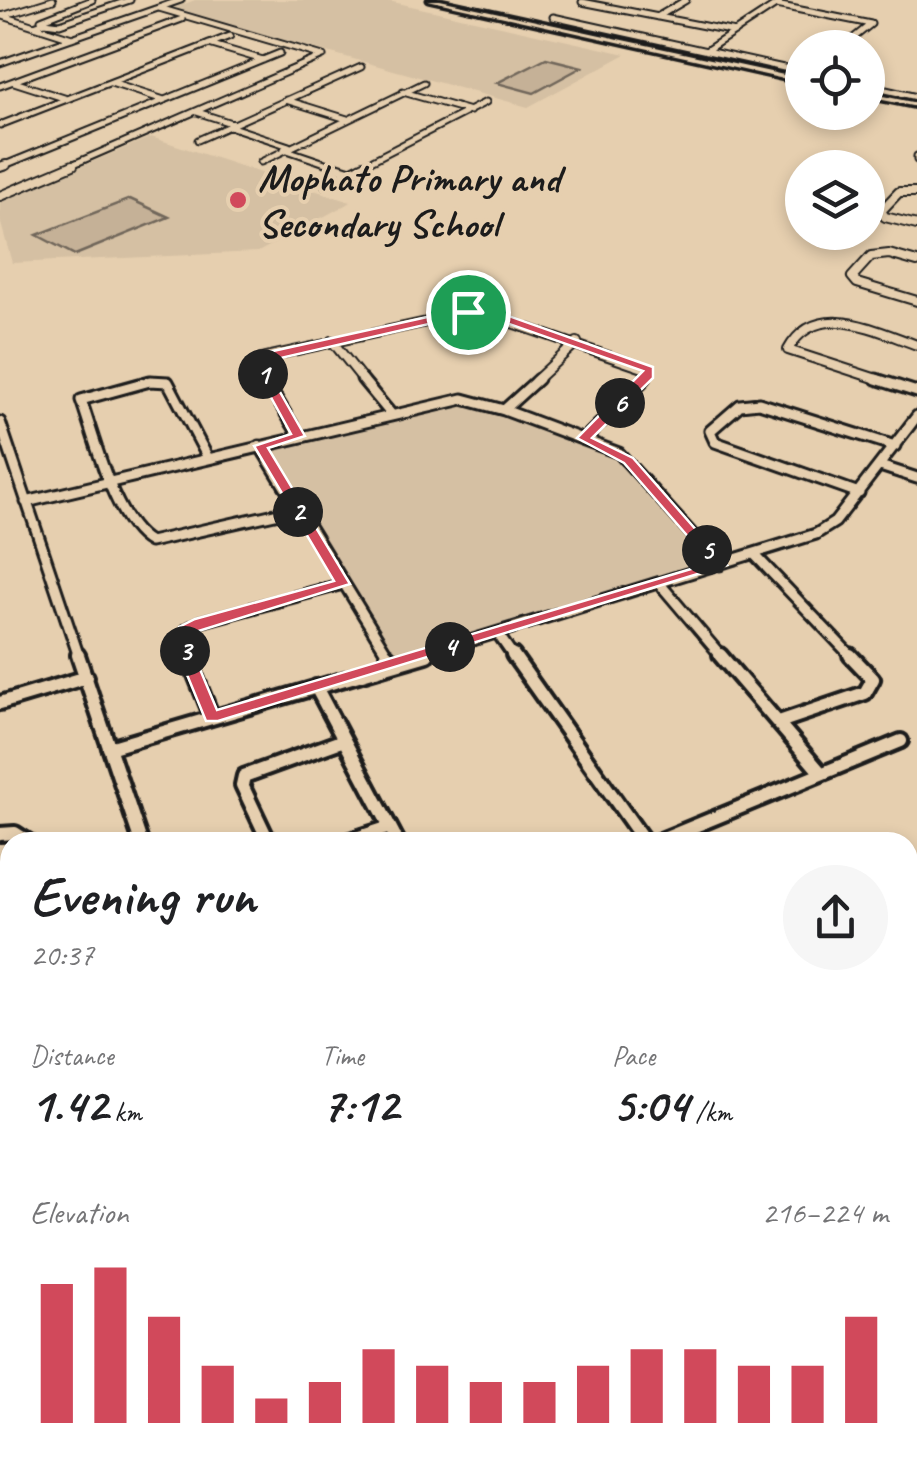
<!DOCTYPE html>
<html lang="en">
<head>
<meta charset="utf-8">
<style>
	body { margin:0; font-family:Caveat,sans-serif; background:#f6f6f6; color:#202124; height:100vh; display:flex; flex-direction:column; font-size:38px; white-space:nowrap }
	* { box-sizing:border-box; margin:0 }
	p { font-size:32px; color:#757577 }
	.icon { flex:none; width:55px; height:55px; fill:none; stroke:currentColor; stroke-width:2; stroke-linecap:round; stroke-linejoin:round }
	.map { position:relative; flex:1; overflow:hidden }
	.drawer { position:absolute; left:0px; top:832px; width:918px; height:642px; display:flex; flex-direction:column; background:#fff; border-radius:30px 30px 0 0; box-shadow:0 5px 15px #0003 }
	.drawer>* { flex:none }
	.fabs { position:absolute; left:785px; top:30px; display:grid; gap:20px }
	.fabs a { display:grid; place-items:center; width:100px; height:100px; border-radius:50%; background:#fff; box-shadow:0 5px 15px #0003; font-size:50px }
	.pin { position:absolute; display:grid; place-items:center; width:85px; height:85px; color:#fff; margin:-42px; border:5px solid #fff; border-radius:50%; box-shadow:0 2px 10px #0007 }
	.km { position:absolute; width:50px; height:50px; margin:-25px; border-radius:50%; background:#222; color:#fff; font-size:28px; line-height:50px; text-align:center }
	.round { display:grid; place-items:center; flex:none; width:105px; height:105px; border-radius:52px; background:#f6f6f6 }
	.head { display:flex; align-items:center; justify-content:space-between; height:170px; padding:0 30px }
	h1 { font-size:55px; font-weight:600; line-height:75px }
	.metrics { display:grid; grid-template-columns:repeat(3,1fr); gap:15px; height:170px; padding:10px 30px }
	.metrics div { display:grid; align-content:center }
	.metrics b { font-size:50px; font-weight:600 }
	.metrics small { font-size:28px; font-weight:400 }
	.metrics p { font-size:28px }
	.chart { height:280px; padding:20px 30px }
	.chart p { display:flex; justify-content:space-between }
	.chart svg { width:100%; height:180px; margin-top:10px; stroke:#d1495b; stroke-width:6 }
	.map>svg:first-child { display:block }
	.built { fill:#d5c0a3 }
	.green { fill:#c5b197; stroke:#70665a; stroke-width:2.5 }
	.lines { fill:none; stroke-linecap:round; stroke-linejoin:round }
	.street-far4-casing { stroke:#1c1c1c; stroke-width:9 }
	.street-far3-casing { stroke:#1c1c1c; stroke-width:12 }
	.street-far2-casing { stroke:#1c1c1c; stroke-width:15 }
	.street-far1-casing { stroke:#1c1c1c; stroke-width:20 }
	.street-casing { stroke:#1c1c1c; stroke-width:22 }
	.secondary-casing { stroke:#1c1c1c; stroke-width:7 }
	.street-far4 { stroke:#e6cfaf; stroke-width:5 }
	.street-far3 { stroke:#e6cfaf; stroke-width:8 }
	.street-far2 { stroke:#e6cfaf; stroke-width:9 }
	.street-far1 { stroke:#e6cfaf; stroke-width:12 }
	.street { stroke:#e6cfaf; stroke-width:15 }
	.secondary { fill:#e6cfaf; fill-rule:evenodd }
	.route { fill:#d1495b; stroke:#fff; stroke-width:2.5; fill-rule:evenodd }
	.poi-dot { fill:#d1495b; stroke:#e6cfaf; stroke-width:4 }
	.labels { text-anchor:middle; stroke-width:8; stroke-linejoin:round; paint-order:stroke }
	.far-poi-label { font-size:40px; font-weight:bold; fill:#1c1c1c; stroke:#e6cfaf; text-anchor:start }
</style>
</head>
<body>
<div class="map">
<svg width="917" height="1473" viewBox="0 0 917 1473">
	<rect width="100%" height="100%" fill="#e6cfaf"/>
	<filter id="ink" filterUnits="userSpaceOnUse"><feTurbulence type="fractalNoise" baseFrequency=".01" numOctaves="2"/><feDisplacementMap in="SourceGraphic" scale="20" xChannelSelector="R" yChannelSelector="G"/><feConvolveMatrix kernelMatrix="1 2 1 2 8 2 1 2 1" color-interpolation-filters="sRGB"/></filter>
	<g filter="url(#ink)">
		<path class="built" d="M195,0H384L626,54L528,107L178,11L177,7Z
			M151,137L351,202L258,252L12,263L0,220V201Z
			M463,399L619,453L720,565L393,664L260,446Z"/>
		<path class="green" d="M546,58L582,67L534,93L497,83Z
			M130,199L169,217L75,255L37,235Z"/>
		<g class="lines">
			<defs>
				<path id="street-far4" d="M582,2L735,32
					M776,5L871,24L841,48
					M159,8L323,56
					M0,15L72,38
					M2,16L53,0
					M553,17L802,72
					M657,17L686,0
					M41,20L92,0
					M34,26L45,22L60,24L130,0
					M209,44L263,60
					M707,50L779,3
					M0,63L181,0
					M14,82L67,99
					M111,83L164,100
					M0,86L182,19
					M868,86L917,97
					M403,92L470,111
					M286,100L347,119
					M197,112L234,124
					M0,125L230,36
					M229,126L289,146
					M198,140L361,67
					M284,149L337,167
					M917,156V160
					M261,162L424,83
					M0,167L280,53
					M67,167L323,56
					M359,167L486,102"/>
				<path id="street-far3" d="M330,165L349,171
					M0,167L6,165
					M326,184L364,165
					M917,192H899L881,211L885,217L917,225
					M0,196L73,165
					M917,262L889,254L871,256L852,277L857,283L917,301
					M332,341L364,381
					M267,381L257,365L261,358L477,311L649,370L643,381
					M535,381L577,342
					M883,381L788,350C816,299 874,330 917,345"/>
				<path id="street-far2" d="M265,379L299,436
					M362,379L391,414
					M876,379L917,392
					M504,410L538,379
					M0,422L79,657
					M584,439L645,379
					M260,446L389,657
					M208,458L168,382L150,381L81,400C95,439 114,522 150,542L297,509
					M880,466L917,478
					M859,493L715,442L710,431L740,405L759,403L895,446
					M26,502L463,399L504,410L619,453L720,565
					M754,554L852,657
					M660,584L722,657
					M498,634L514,657
					M188,657L181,640L187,629L200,622L343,584
					M418,657L816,534L835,522L917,416"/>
				<path id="street-far1" d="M78,655L141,842
					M187,655L212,717
					M387,655L393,664
					M513,655L645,842
					M720,655L821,773
					M316,687L398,842
					M0,703L87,677
					M779,722L865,693L873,679L850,655
					M109,748L427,655
					M0,834L15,833L29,842
					M269,842L242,785L244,776L344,740
					M344,842L390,827
					M656,842L901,741"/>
				<path id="street" d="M908,1084L917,1080
					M908,1223L917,1236
					M0,1456L10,1452
					M350,1465L352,1473
					M529,1465L533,1473
					M722,1465L726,1473"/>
				<path id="secondary" d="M428,0H440L802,79V83Z
					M868,93L917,103V107L868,97Z"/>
			</defs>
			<use href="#street-far4" class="street-far4-casing"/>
			<use href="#street-far3" class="street-far3-casing"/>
			<use href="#street-far2" class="street-far2-casing"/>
			<use href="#street-far1" class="street-far1-casing"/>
			<use href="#street" class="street-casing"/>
			<use href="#secondary" class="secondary-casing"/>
			<use href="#street-far4" class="street-far4"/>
			<use href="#street-far3" class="street-far3"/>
			<use href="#street-far2" class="street-far2"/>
			<use href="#street-far1" class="street-far1"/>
			<use href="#street" class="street"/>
			<use href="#secondary" class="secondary"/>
		</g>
	</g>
	<path class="route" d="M468,308L489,309L653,367V378L592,438L633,458L727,565L218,721H206L174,643L179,627L195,619L334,581L254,446L291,434L251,361L264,353ZM468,315H484L643,371L577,438L624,463L711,563L217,710L189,643L192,633L350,584L268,448L305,436L263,362Z"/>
	<circle class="poi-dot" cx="238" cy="200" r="10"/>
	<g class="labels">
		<g class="far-poi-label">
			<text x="258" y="191">Mophato Primary and<tspan x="258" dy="46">Secondary School</tspan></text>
		</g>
	</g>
</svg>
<div class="fabs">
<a><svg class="icon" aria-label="locate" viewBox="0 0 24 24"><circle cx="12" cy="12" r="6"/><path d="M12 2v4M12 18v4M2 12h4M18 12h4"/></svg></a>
<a><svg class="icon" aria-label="layers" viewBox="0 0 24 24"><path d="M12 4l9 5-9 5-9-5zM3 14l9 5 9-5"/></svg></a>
</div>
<div class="pin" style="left:468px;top:312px;background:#1e9e55"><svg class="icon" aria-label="arrive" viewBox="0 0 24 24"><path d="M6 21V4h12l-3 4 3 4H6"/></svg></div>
<b class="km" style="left:263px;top:374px">1</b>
<b class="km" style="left:298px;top:512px">2</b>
<b class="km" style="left:185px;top:651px">3</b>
<b class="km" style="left:450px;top:647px">4</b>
<b class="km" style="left:707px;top:550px">5</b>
<b class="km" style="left:620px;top:403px">6</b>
<section class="drawer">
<div class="head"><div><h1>Evening run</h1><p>20:37</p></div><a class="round"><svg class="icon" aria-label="share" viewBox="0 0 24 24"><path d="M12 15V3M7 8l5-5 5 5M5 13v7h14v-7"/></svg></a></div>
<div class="metrics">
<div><p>Distance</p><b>1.42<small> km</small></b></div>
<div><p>Time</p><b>7:12</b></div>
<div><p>Pace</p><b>5:04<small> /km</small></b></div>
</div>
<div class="chart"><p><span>Elevation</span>216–224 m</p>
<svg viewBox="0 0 160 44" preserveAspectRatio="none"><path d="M5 44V10M15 44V6M25 44V18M35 44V30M45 44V38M55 44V34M65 44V26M75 44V30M85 44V34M95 44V34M105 44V30M115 44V26M125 44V26M135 44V30M145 44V30M155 44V18"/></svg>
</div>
</section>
</div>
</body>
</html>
